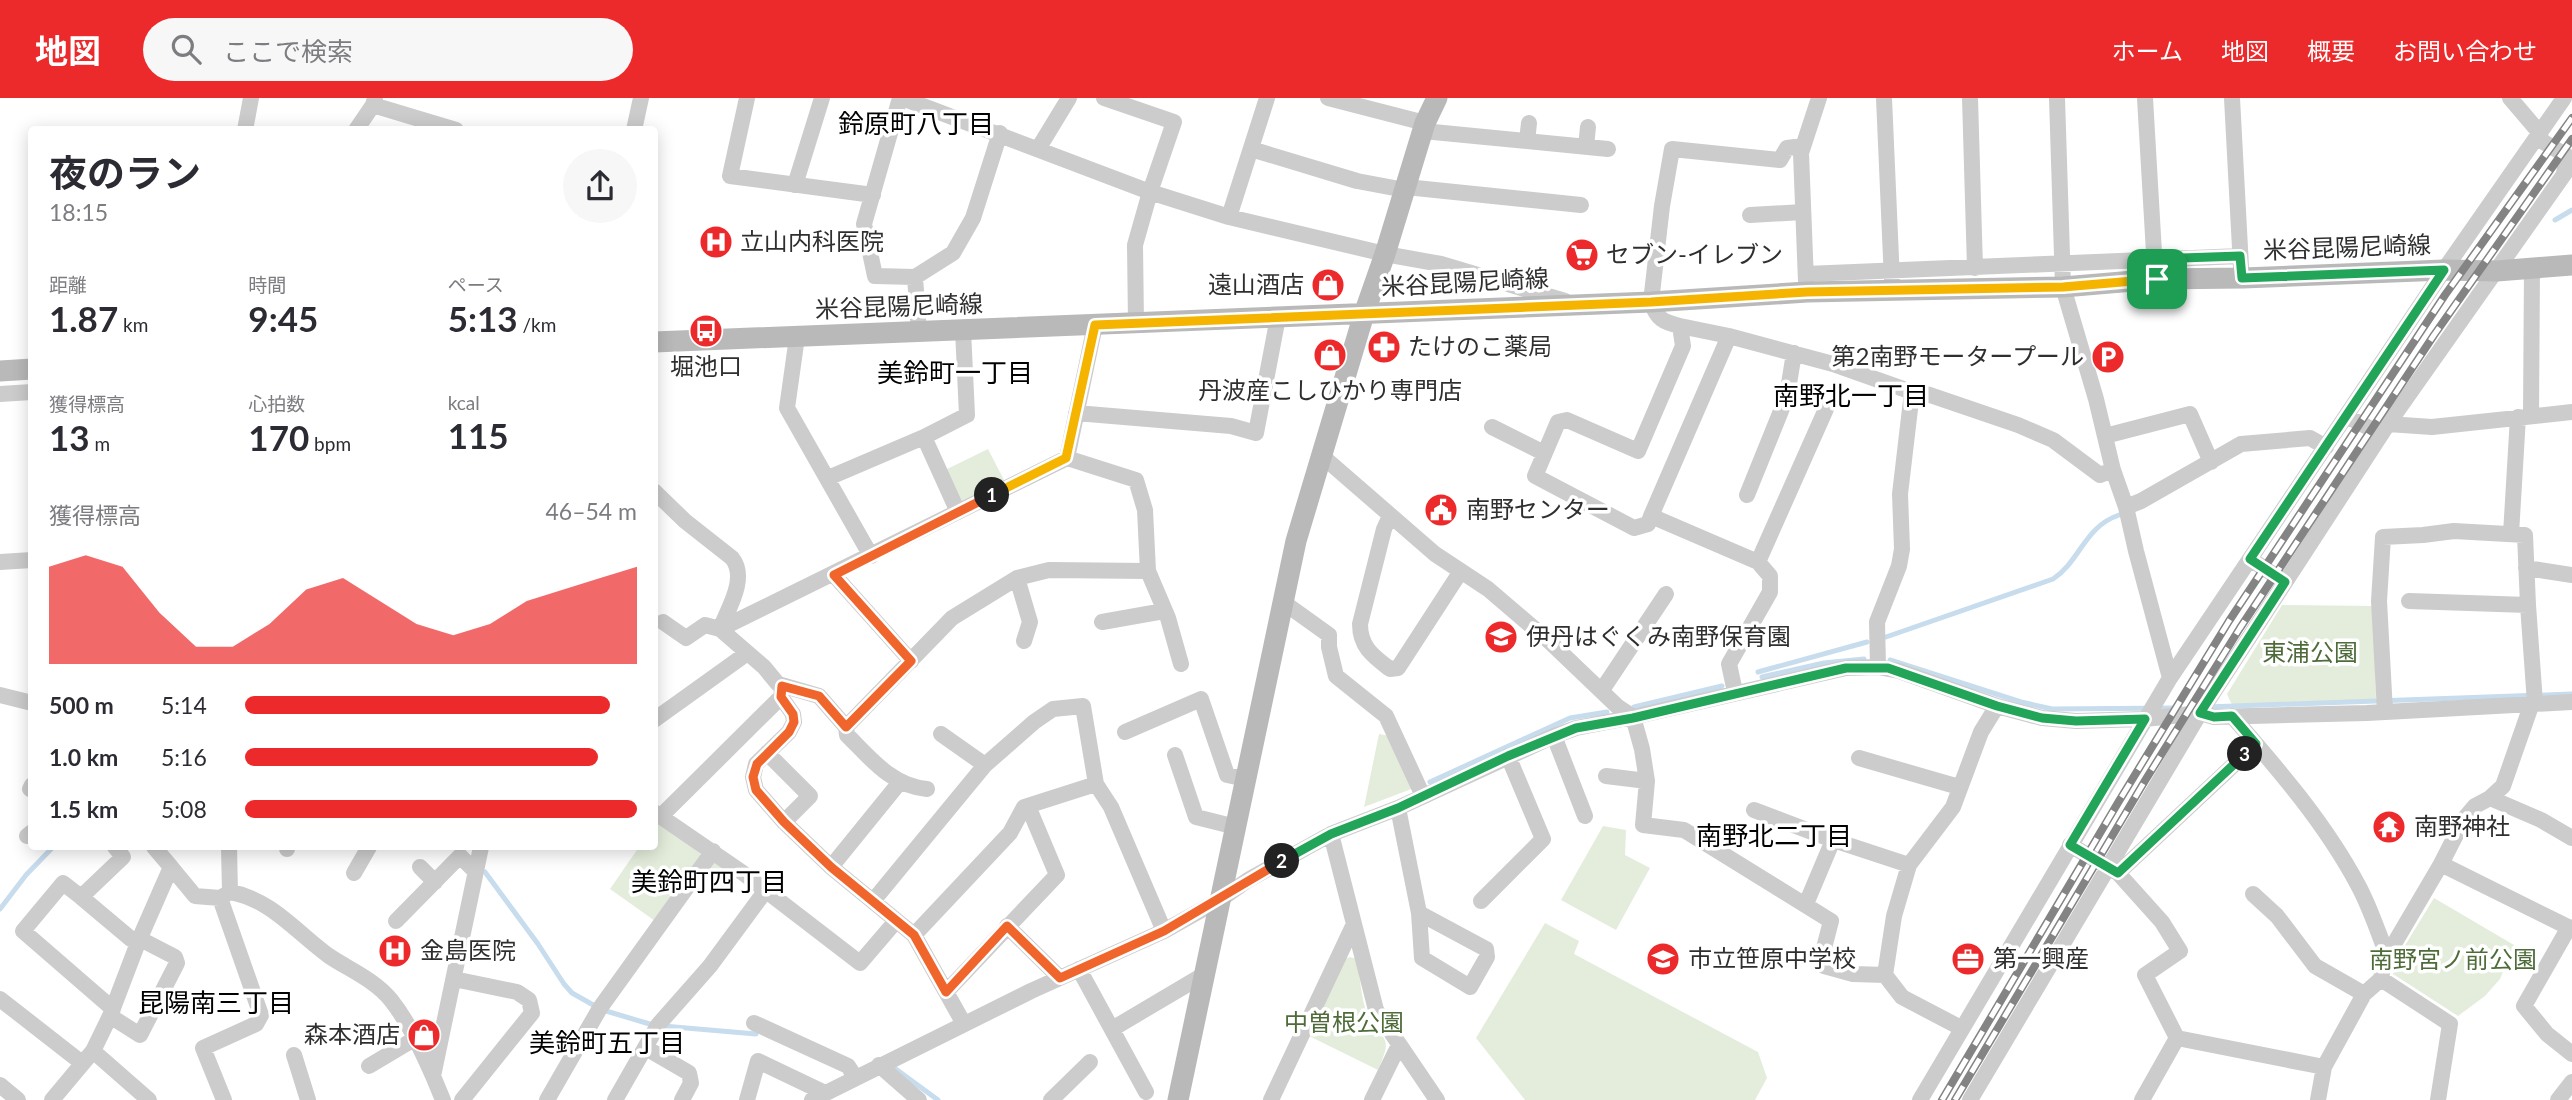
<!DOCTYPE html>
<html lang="ja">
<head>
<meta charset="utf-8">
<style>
	body { margin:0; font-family:Lato,"Noto Sans JP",sans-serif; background:#f7f7f7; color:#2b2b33; height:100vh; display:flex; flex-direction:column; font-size:26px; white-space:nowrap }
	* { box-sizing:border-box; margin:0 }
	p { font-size:23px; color:#7c7c81 }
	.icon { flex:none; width:38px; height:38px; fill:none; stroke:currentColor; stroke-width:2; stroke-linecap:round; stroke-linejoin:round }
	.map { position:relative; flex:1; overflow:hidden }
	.side { position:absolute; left:28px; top:28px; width:630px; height:724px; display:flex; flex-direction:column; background:#fff; border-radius:7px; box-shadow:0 4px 18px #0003 }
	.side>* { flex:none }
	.pin { position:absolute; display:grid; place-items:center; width:60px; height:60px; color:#fff; margin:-30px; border-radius:14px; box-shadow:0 4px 10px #0006 }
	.km { position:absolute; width:35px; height:35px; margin:-18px; border-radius:50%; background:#222; color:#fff; font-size:19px; line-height:35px; text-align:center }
	.round { display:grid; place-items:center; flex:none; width:74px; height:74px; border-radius:37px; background:#f7f7f7 }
	.overview { display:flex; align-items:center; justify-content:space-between; height:119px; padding:0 21px }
	h1 { font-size:38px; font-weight:700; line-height:52px }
	.figures { display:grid; grid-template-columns:repeat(3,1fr); gap:10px; height:119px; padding:7px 21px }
	.figures div { display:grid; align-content:center }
	.figures b { font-size:35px; font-weight:700 }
	.figures small { font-size:19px; font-weight:400 }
	.figures p { font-size:19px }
	.chart { height:196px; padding:14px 21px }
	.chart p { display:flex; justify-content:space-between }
	.chart svg { width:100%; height:126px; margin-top:7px; fill:#ed2a2b; opacity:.7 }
	ul { padding:0 21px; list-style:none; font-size:23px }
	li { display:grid; grid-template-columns:112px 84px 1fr; align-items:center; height:52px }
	li i { height:18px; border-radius:9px; background:#ed2a2b }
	header { display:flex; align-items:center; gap:42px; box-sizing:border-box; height:98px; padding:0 35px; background:#ed2a2b; color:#fff }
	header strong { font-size:33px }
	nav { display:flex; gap:38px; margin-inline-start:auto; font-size:24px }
	.search { width:490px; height:63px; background:#f7f7f7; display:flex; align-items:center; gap:18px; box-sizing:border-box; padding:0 24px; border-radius:38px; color:#7c7c81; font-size:26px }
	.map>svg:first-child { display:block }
	.green { fill:#e4eddc }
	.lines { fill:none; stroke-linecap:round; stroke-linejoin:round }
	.stream { stroke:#c7dced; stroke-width:5 }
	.street { stroke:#ccc; stroke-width:16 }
	.secondary { stroke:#b9b9b9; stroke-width:21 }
	.rail-casing { stroke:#848484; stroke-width:8 }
	.rail { stroke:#fff; stroke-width:5; stroke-dasharray:16; stroke-linecap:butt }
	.split-1-casing { stroke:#fff; stroke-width:14 }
	.split-2-casing { stroke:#fff; stroke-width:14 }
	.split-3-casing { stroke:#fff; stroke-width:14 }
	.split-4-casing { stroke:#fff; stroke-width:14 }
	.split-1 { stroke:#f5b400; stroke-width:9 }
	.split-2 { stroke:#f0652b; stroke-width:9 }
	.split-3 { stroke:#22a559; stroke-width:9 }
	.split-4 { stroke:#22a559; stroke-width:9 }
	.labels { text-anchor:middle; stroke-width:7; stroke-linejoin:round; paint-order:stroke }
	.poi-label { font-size:24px; fill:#2f2f2f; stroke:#fff; text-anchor:start }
	.street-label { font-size:24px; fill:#2f2f2f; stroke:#fff }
	.park-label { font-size:24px; fill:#4e6c3a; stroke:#fff }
	.neighbourhood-label { font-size:26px; fill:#000; stroke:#fff }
</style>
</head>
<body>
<header>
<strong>地図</strong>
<div class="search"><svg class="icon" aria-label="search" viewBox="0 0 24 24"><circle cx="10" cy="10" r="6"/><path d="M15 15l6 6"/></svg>ここで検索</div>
<nav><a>ホーム</a><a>地図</a><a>概要</a><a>お問い合わせ</a></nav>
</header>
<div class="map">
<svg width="2572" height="1002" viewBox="0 0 2572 1002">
	<rect width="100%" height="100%" fill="#fff"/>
	<path class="green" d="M988,351L1005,384L963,405L943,373Z
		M2282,507L2374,508L2376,603L2232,607L2227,596Z
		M1379,636L1390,638L1414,690L1364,709Z
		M656,722L699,752L701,758L655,823L610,791L639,749H654Z
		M1603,728L1626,732L1625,757L1650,770L1616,832L1561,802Z
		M718,764L738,778L728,794L703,777L712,765Z
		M2434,800L2514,847L2500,881L2485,898L2458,918L2393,876V867Z
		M1545,825L1579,843L1574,856L1758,954L1767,980L1755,1002H1525L1476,940Z
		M1350,859L1357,861C1360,877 1361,903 1368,917C1381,946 1395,933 1378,972L1309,938L1345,861Z"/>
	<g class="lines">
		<path class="stream" d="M2555,122L2572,112
			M1886,539L2053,481C2081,462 2084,429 2119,417
			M1890,562L2021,604L2052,611L2180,610
			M1758,574L1867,544
			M1762,579L1824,565L1864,561
			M1634,609L1722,588
			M2207,609L2572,596
			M1430,684L1570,620L1607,614
			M485,774L538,846L564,886L572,895L595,908
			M0,811L26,777L53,749
			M606,913L653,927
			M663,928L756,936
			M893,969L938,1002"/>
		<path class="street" d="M747,0L730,78L873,97
			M900,0L864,126L875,178L915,179
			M902,0L1150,94L1229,119L1385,156L1441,166L1565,203
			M1104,0L1174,24L1150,94L1135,147L1136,225
			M1328,0L1425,25
			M1884,0L1892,183
			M1970,0L1975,170
			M2057,0L2063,189L2096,301L2113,372L2126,409L2136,453L2170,580
			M2145,0L2155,172
			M2232,0L2241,169
			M2510,0L2539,34L2542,43L2567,58L2564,75
			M373,7L456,32
			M245,32L251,0
			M356,32L373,7L375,0
			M634,32L641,0
			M1423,33L1608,51
			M1527,43L1529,25
			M1586,49L1588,29
			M1038,51L1069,0
			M1251,51L1357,83L1405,92
			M795,87L822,0
			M1406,89L1581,107
			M1750,117L1803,114
			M1229,119L1267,0
			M1806,176L2240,158
			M1806,184L1801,55L1819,0
			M1680,228L1729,238
			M919,234L915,179L953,155L973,120L1000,35
			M797,239L787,310L871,458
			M0,296L32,294
			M1076,315L1231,328L1256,335L1278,219
			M2346,318L2377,334L2388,326L2432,329L2572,314
			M2531,318L2532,169
			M1492,329L1544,355
			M2105,338L2190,316L2211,364
			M924,339L958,414
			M1321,357L1435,456L1488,491L1550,544L1618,609L1633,619L1642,651L1647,683L1643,727L1684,732L1831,823L1824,850V868L1853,876L1885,877
			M1067,360L1095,227
			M828,380L924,339L967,317L963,232
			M654,393L685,423L732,460C748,480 728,511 720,531L1067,360L1136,382L1145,412L1148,473L1049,472L1017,480L952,520L846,629L819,598L778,586L764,569L720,531L705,527L686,540L663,524
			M1747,397L1787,298L1794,255
			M2126,409L2141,403L2241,346L2310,340L2326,349
			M1390,418L1384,431L1360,526C1360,549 1373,558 1390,571L1398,570L1461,473
			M1651,418L1648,426L1634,430L1535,378L1558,324L1567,322L1638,353L1683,248L1680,228C1663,224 1657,221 1651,204L1662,108L1672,51L1780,62L1787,50L1803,48
			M2511,436L2518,319
			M2250,461L2285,484
			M0,464L32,462
			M1758,464L1826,311
			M2526,470L2572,477
			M1148,473L1168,520L1181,566
			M834,477L911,563
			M1017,480L1030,524L1024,543
			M2409,503L2528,507L2535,605
			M1283,504L1329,537V549L1336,578L1386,618L1423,698
			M1102,524L1164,513
			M1878,569L1877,524L1899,468L1902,451L1900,396L1912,294
			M1602,592L1666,496
			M1735,594L1729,566L1770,494V478L1758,464L1651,418L1729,238L1833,266L1912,294L1930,297L2018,327L2053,342L2100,377L2113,372
			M0,597L32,605
			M781,599L793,616L794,624L789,634L756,666L753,679L756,692L784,724L831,769L914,837L964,926
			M2385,614L2379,503L2383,439L2423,437L2454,433L2525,437L2528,507
			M2232,618C2278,671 2325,725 2358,787C2370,809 2378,834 2387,857
			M654,622L746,556
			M846,629L847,637C870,660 892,688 927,691
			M1125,634L1201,601L1227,677L1246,681
			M941,636L985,667
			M1554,638L1585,718
			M767,655L810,698L784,724
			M1175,657L1196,719L1236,729
			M1859,660L1959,689
			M1606,678L1647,683
			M30,691L32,687
			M2490,700L2541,722L2572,740
			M1398,710L1419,815L1422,860L1470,889L1487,859L1486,851L1419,815
			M1754,712L1833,742L1909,767L1953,709L1981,634L1997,608
			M654,714L743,775L860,865L896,823
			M661,718L781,599L782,592
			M1331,736L1376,912L1437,1002
			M27,738L32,734
			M2070,747L2118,775L2162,824L2180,853L2145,877L2177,940
			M229,749L230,794
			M287,751V749
			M2441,766L2572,831
			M1909,767L1894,818L1885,877L1902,899L1961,930
			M171,769L195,798L220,800L230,794C271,801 297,835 329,858C350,872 375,882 391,902C409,925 421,951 433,978
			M420,769L435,784
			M831,769L900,684
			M354,775L369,749
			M2118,775L2256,646
			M2253,796L2277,818L2315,868L2364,896
			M81,799L131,841L146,844L175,859L177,865L140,937L110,918
			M220,800L261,917L256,926L203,950L224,1002
			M873,803L985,667L1034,624L1053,611L1083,608L1096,686L1111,709L1164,833
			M1481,803L1543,741L1508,658
			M1806,806L1833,742
			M396,823L460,758L475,773
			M1007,828L1060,880
			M2569,829L2524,908L2547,936L2572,956
			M914,837L1010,735L1024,709L1096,686
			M1079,871L1146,994
			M454,881L517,894L529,902L532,915L462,1002
			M2381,881L2450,926L2438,1002
			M946,894L1057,777L1028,708
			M0,901L82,965
			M113,911L23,833L63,785L81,799L123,759L115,749
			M754,925L848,968L855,979
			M1112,931L1205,876
			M646,950L689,975L691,985L682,1002
			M93,953L149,1002
			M294,957L308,1002
			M879,967L919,1002
			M369,968L416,940
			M0,987L18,1002
			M52,1002L93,953L110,918L139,842L171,769L154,749
			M443,1002L433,978L481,749
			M547,1002L600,910L713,753
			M615,1002L658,927L710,868L766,792
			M747,1002L758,963L825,995
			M812,1002L1031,893L1164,833L1221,801L1248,782L1331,736L1398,710L1554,638L1576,630L1633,619L1846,570L1878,569L1899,573L1997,608L2042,620L2076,623L2145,621L2200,615L2214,619L2367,615L2572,604
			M1051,1002L1090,964
			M1271,1002L1354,826
			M1372,1002L1399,947
			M1920,1002L2170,580L2444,172L2564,0
			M1970,1002L2200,615L2388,326L2572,65
			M2142,1002L2177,940L2324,969
			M2318,1002L2324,969L2364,896L2381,881L2384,863L2441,766L2464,721L2475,708L2490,700L2503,688L2532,605
			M2558,1002L2572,984"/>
		<path class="secondary" d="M654,244L1651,204L1807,194L2063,189L2157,181L2243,180L2444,172L2497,173L2572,167
			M0,273L32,271
			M1178,1002L1296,443L1364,216L1385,156L1425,25L1437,0"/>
		<defs>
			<path id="rail" d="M1942,1002L2119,703L2229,523L2445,197L2572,20
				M1955,1002L2146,681L2240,530L2434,237L2572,41"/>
		</defs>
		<use href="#rail" class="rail-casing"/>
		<use href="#rail" class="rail"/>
	</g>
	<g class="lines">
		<defs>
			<path id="split-1" d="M992,397L1066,360L1095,227L1651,204L1807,194L2063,189L2157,181"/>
			<path id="split-2" d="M992,397L834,477L911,563L846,629L819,598L782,588L781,599L793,616L794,624L789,634L757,666L753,679L756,692L784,724L831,769L914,837L946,894L1007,828L1060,880L1164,833L1282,763"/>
			<path id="split-3" d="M1282,763L1331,736L1398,710L1508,658L1576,630L1633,620L1846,570H1888L1997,608L2042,620L2076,623L2145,621L2070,747L2118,775L2245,656"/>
			<path id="split-4" d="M2157,181L2153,161L2240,158L2242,180L2444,172L2250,461L2285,484L2200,615L2214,619L2232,618L2256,646L2245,656"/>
		</defs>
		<use href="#split-1" class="split-1-casing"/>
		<use href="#split-2" class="split-2-casing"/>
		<use href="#split-3" class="split-3-casing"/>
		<use href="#split-4" class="split-4-casing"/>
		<use href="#split-1" class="split-1"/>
		<use href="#split-2" class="split-2"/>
		<use href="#split-3" class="split-3"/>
		<use href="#split-4" class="split-4"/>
	</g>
	<defs>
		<symbol id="hospital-disc" viewBox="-11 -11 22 22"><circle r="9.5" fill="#ed2a2b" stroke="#fff"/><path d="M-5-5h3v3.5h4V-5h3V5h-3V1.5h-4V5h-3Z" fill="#fff"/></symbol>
		<symbol id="supermarket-disc" viewBox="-11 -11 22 22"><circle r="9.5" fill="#ed2a2b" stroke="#fff"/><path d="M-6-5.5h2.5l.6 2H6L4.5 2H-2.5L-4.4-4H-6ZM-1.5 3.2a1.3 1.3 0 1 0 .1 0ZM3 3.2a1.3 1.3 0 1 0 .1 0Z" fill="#fff"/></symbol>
		<symbol id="shop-disc" viewBox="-11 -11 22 22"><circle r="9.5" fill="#ed2a2b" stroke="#fff"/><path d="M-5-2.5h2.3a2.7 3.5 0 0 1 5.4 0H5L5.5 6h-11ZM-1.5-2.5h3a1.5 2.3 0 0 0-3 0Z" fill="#fff"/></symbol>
		<symbol id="bus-disc" viewBox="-11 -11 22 22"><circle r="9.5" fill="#ed2a2b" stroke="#fff"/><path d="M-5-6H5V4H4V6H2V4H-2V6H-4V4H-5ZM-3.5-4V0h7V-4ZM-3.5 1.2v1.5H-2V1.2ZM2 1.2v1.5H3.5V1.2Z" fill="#fff"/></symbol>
		<symbol id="pharmacy-disc" viewBox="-11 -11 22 22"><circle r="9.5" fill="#ed2a2b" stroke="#fff"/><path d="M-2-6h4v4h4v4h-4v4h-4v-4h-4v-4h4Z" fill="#fff"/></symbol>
		<symbol id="parking-disc" viewBox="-11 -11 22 22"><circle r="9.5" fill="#ed2a2b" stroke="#fff"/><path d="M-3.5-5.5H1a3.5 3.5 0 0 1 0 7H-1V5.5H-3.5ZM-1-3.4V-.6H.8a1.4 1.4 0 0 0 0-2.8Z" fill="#fff"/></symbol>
		<symbol id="civic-disc" viewBox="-11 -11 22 22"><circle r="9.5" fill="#ed2a2b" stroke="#fff"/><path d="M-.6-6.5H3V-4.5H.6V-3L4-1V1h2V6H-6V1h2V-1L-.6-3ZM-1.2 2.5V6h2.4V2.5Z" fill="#fff"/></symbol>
		<symbol id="school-disc" viewBox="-11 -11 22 22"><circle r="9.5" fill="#ed2a2b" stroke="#fff"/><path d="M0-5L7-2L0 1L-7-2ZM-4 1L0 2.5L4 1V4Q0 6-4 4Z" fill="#fff"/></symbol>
		<symbol id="temple-disc" viewBox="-11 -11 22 22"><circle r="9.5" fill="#ed2a2b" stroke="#fff"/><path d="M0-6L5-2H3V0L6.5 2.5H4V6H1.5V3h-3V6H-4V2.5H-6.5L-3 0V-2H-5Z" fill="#fff"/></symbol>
		<symbol id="office-disc" viewBox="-11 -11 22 22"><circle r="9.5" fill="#ed2a2b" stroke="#fff"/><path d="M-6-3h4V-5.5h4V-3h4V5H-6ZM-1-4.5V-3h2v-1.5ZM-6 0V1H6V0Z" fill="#fff"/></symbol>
	</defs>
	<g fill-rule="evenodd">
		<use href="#hospital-disc" x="697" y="125" width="38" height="38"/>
		<use href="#supermarket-disc" x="1563" y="138" width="38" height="38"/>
		<use href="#shop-disc" x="1309" y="168" width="38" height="38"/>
		<use href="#bus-disc" x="687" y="214" width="38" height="38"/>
		<use href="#pharmacy-disc" x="1365" y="230" width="38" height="38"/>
		<use href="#shop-disc" x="1311" y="238" width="38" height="38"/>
		<use href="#parking-disc" x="2089" y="240" width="38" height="38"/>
		<use href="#civic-disc" x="1422" y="393" width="38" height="38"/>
		<use href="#school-disc" x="1482" y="520" width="38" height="38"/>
		<use href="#temple-disc" x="2370" y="710" width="38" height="38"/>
		<use href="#hospital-disc" x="376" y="834" width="38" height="38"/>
		<use href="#school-disc" x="1644" y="842" width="38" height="38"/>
		<use href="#office-disc" x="1949" y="842" width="38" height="38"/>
		<use href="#shop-disc" x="405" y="918" width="38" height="38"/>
	</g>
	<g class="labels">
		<g class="poi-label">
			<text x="740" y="152">立山内科医院</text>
			<text x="1606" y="165">セブン-イレブン</text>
			<text x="1304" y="195" text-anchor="end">遠山酒店</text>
			<text x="1408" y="257">たけのこ薬局</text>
			<text x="2084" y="267" text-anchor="end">第2南野モータープール</text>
			<text x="706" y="277" text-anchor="middle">堀池口</text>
			<text x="1330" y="301" text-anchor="middle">丹波産こしひかり専門店</text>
			<text x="1466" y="420">南野センター</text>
			<text x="1526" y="547">伊丹はぐくみ南野保育園</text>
			<text x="2414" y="737">南野神社</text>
			<text x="420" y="861">金島医院</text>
			<text x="1688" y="869">市立笹原中学校</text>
			<text x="1993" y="869">第一興産</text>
			<text x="400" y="945" text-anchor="end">森本酒店</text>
		</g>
		<g class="street-label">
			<text transform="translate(2347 150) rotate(-2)" y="8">米谷昆陽尼崎線</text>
			<text transform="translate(1465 185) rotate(-3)" y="8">米谷昆陽尼崎線</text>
			<text transform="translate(899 209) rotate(-2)" y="8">米谷昆陽尼崎線</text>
		</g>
		<g class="park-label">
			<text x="2310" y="563">東浦公園</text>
			<text x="2453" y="870">南野宮ノ前公園</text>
			<text x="1344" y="933">中曽根公園</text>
		</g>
		<g class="neighbourhood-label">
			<text x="916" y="35">鈴原町八丁目</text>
			<text x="955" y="284">美鈴町一丁目</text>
			<text x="1851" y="307">南野北一丁目</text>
			<text x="1774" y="747">南野北二丁目</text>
			<text x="709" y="793">美鈴町四丁目</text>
			<text x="216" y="914">昆陽南三丁目</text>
			<text x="607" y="954">美鈴町五丁目</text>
		</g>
	</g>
</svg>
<div class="pin" style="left:2157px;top:181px;background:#1e9e55"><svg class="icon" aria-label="arrive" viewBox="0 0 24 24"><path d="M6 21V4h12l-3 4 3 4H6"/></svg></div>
<b class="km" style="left:992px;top:397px">1</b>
<b class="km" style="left:1282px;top:763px">2</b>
<b class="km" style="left:2245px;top:656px">3</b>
<section class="side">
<div class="overview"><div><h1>夜のラン</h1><p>18:15</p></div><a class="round"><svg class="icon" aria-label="share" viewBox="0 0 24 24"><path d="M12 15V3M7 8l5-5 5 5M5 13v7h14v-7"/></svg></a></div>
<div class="figures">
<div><p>距離</p><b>1.87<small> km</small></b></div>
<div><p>時間</p><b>9:45</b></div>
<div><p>ペース</p><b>5:13<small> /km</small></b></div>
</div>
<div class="figures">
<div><p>獲得標高</p><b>13<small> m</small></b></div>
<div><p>心拍数</p><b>170<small> bpm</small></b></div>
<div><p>kcal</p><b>115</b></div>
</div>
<div class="chart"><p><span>獲得標高</span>46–54 m</p>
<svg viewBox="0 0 160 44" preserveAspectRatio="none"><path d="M0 44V10L10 6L20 10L30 26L40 38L50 38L60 30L70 18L80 14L90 22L100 30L110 34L120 30L130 22L140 18L150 14L160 10V44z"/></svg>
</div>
<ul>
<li><b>500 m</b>5:14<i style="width:93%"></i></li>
<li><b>1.0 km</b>5:16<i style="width:90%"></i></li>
<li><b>1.5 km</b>5:08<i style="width:100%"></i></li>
</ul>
</section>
</div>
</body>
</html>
